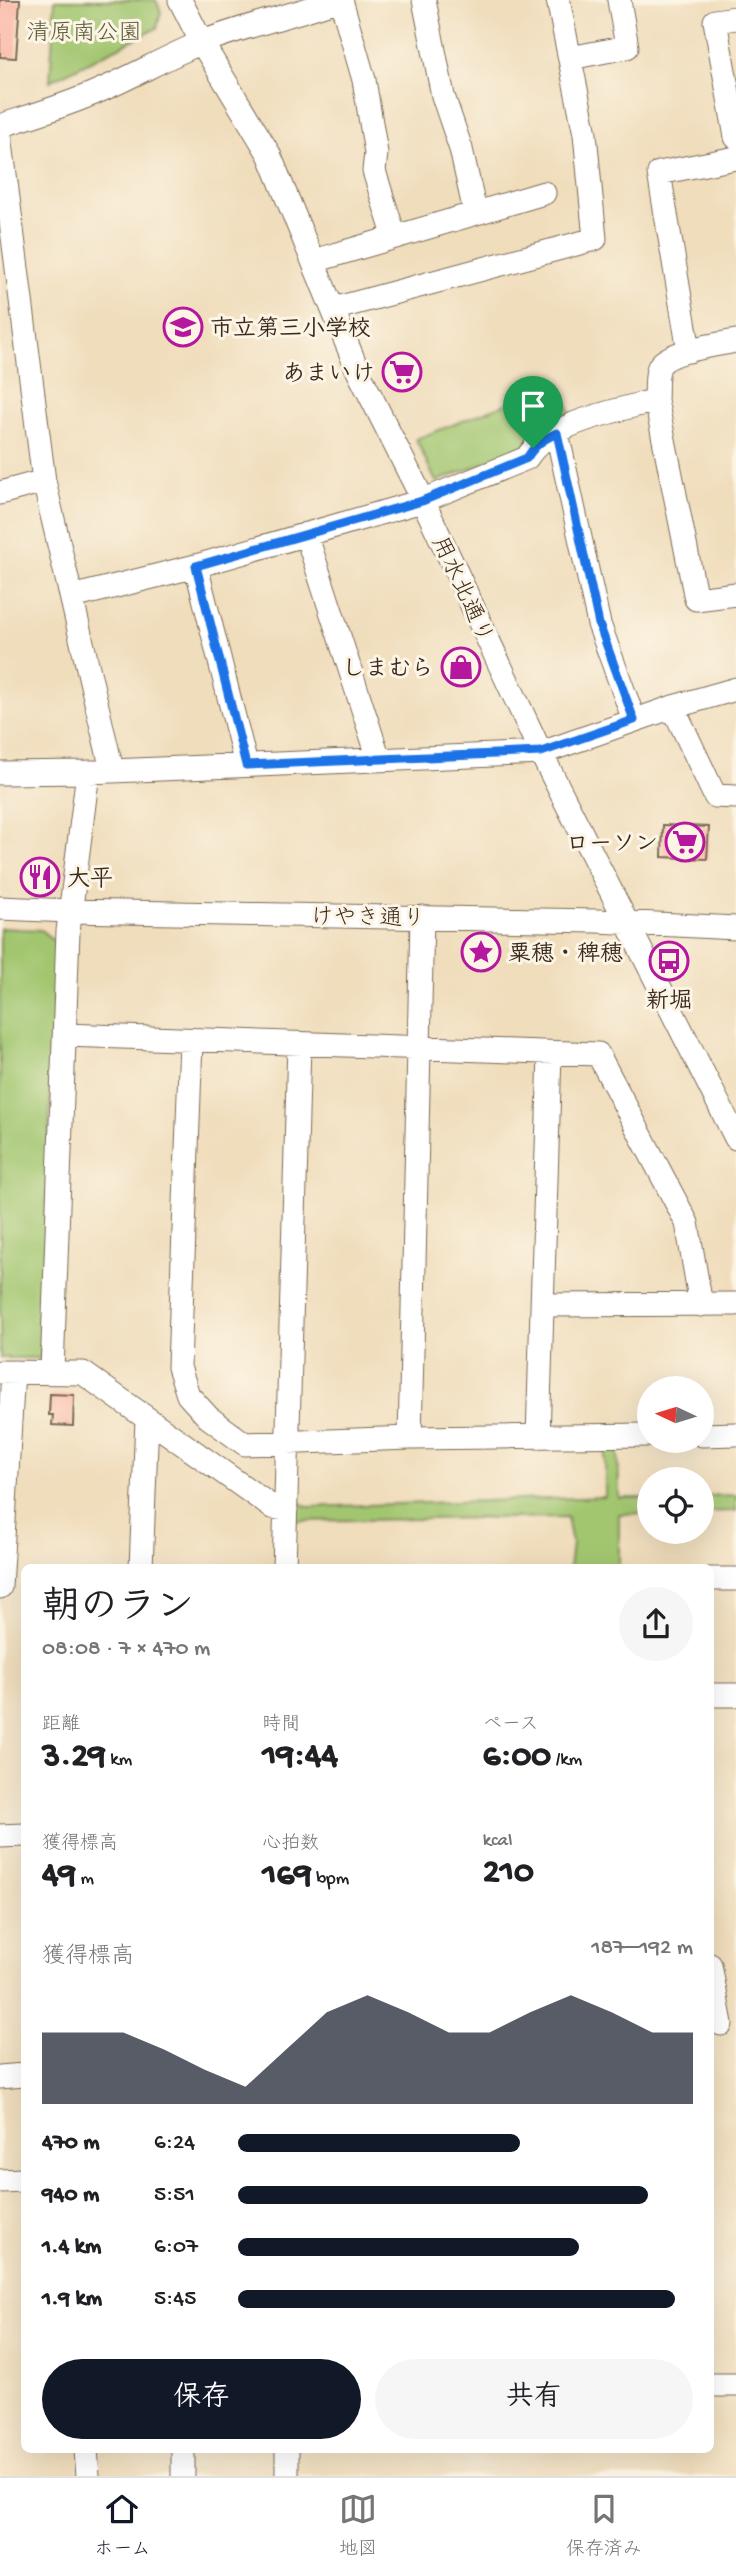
<!DOCTYPE html>
<html lang="ja">
<head>
<meta charset="utf-8">
<style>
	body { margin:0; font-family:"Gochi Hand","Klee One",sans-serif; background:#f6f6f6; color:#202124; height:100vh; display:flex; flex-direction:column; font-size:26px; white-space:nowrap }
	* { box-sizing:border-box; margin:0 }
	p { font-size:23px; color:#757577 }
	.icon { flex:none; width:38px; height:38px; fill:none; stroke:currentColor; stroke-width:2; stroke-linecap:round; stroke-linejoin:round }
	.map { position:relative; flex:1; overflow:hidden }
	.drawer { position:absolute; left:21px; top:1564px; width:693px; height:889px; display:flex; flex-direction:column; background:#fff; border-radius:10px; box-shadow:0 7px 28px #0002 }
	.drawer>* { flex:none }
	.needle { width:46px; rotate:274deg }
	.fabs { position:absolute; left:637px; top:1376px; display:grid; gap:14px }
	.fabs a { display:grid; place-items:center; width:77px; height:77px; border-radius:50%; background:#fff; box-shadow:0 7px 28px #0002; font-size:35px }
	.pin { position:absolute; display:grid; place-items:center; width:60px; height:60px; color:#fff; margin:-72px -30px; border-radius:50% 50% 50% 0; rotate:-45deg; box-shadow:0 0 7px #0007 }
	.pin .icon { rotate:45deg }
	.round { display:grid; place-items:center; flex:none; width:74px; height:74px; border-radius:37px; background:#f6f6f6 }
	.overview { display:flex; align-items:center; justify-content:space-between; height:119px; padding:0 21px }
	h1 { font-size:38px; font-weight:700; line-height:52px }
	.figures { display:grid; grid-template-columns:repeat(3,1fr); gap:10px; height:119px; padding:7px 21px }
	.figures div { display:grid; align-content:center }
	.figures b { font-size:35px; font-weight:700 }
	.figures small { font-size:19px; font-weight:400 }
	.figures p { font-size:19px }
	.chart { height:196px; padding:14px 21px }
	.chart p { display:flex; justify-content:space-between }
	.chart svg { width:100%; height:126px; margin-top:7px; fill:#111827; opacity:.7 }
	.cta { display:flex; gap:14px; margin-top:auto; padding:14px 21px }
	.cta a { flex:1; height:80px; border-radius:42px; background:#111827; color:#fff; font-size:28px; font-weight:700; line-height:80px; text-align:center }
	.cta a+a { background:#f6f6f6; color:#202124 }
	ul { padding:0 21px; list-style:none; font-size:23px }
	li { display:grid; grid-template-columns:112px 84px 1fr; align-items:center; height:52px }
	li i { height:18px; border-radius:9px; background:#111827 }
	.menu { display:flex; justify-content:space-around; align-items:center; height:98px; border-top:2px solid #e0e0e0; background:#fff; font-size:19px; color:#757577 }
	.menu a { display:grid; justify-items:center; gap:4px }
	.menu .selected { color:#111827 }
	.map>svg:first-child { display:block }
	.green { fill:#a2c670; stroke:#6e7847; stroke-width:2 }
	.building { fill:#fbac9b }
	.lines { fill:none; stroke-linecap:round; stroke-linejoin:round }
	.minor-casing { stroke:#7a6955; stroke-width:25 }
	.minor { stroke:#fff; stroke-width:23 }
	.route-casing { stroke:#fff; stroke-width:14 }
	.route { stroke:#1a73e8; stroke-width:9 }
	.labels { text-anchor:middle; stroke-width:6; stroke-linejoin:round; paint-order:stroke }
	.park-label { font-size:23px; fill:#5a5937; stroke:#fcf5e5 }
	.poi-label { font-size:23px; font-weight:bold; fill:#3b2a1e; stroke:#fcf5e5; text-anchor:start }
	.street-label { font-size:23px; fill:#3b2a1e; stroke:#fcf5e5 }
</style>
</head>
<body>
<div class="map">
<svg width="736" height="2476" viewBox="0 0 736 2476">
	<rect width="100%" height="100%" fill="#fcf5e5"/>
	<filter id="ink" filterUnits="userSpaceOnUse"><feTurbulence type="fractalNoise" baseFrequency=".0143" numOctaves="2"/><feDisplacementMap in="SourceGraphic" scale="14" xChannelSelector="R" yChannelSelector="G"/><feConvolveMatrix kernelMatrix="1 2 1 2 8 2 1 2 1" color-interpolation-filters="sRGB"/></filter>
	<filter id="wash" filterUnits="userSpaceOnUse"><feTurbulence type="fractalNoise" baseFrequency=".00686" numOctaves="4" result="noise"/><feDisplacementMap in="SourceGraphic" scale="28" xChannelSelector="R" yChannelSelector="G"/><feGaussianBlur stdDeviation="1.57" result="paint"/><feColorMatrix in="noise" values="0 0 0 0 0 0 0 0 0 0 0 0 0 0 0 0 0 1.4 0 .05"/><feComposite in="paint" operator="in"/></filter>
	<g filter="url(#wash)">
		<rect width="100%" height="100%" fill="#f0ddbc"/>
		<path class="green" d="M55,0H156L161,12L157,28L50,81Z
			M559,383L571,414L522,448L436,482L416,439Z
			M0,928L41,930L56,943L41,1358H0Z
			M605,1443H618L619,1498H649V1513L619,1514V1568H569L572,1543L567,1517L295,1521L296,1499L307,1507L605,1497Z
			M736,1495V1511L702,1512V1496Z"/>
		<g id="blocks">
			<path class="building" d="M0,0H20L16,58L0,57Z
				M663,825L709,827L707,859L662,857Z
				M50,1394L74,1395L73,1426L52,1425L53,1415H49Z"/>
		</g>
	</g>
	<g filter="url(#ink)">
		<use href="#blocks" fill-opacity="0" stroke="#7a6955" stroke-width="2"/>
		<g class="lines">
			<defs>
				<path id="minor" d="M180,0L202,43L269,154L358,371L417,488L541,753L736,1138
					M341,0L364,80L376,153L374,171L394,235
					M424,0L443,96L461,149L475,212
					M736,18L715,21L736,137
					M570,58L627,47L619,0
					M0,126C34,115 68,105 101,90C136,75 168,56 203,42C246,25 292,16 336,0
					M0,135L44,481L112,770
					M314,261L544,193
					M333,309L595,239L585,134L558,0
					M689,351L659,173L736,158
					M656,400L696,599L736,594
					M557,433L599,624L634,720
					M0,493L44,481
					M306,534L379,759
					M196,566L246,765
					M72,597L196,566L422,501L527,458C548,422 618,411 656,400C657,390 655,376 659,367C666,351 720,344 736,341
					M673,707L715,796L736,797
					M0,773L88,772L541,753L673,707L736,689
					M0,908L70,911L597,921L736,928
					M65,1035L598,1054L687,1223L701,1305
					M191,1040L179,1367L188,1395L208,1417L245,1444L410,1438L649,1435
					M542,1305L736,1304
					M52,1371L68,931L88,772
					M0,1372L83,1373L272,1507L286,1509
					M702,1435L736,1434
					M538,1437L550,1053
					M410,1438L422,917
					M141,1568L147,1419
					M284,1568L299,1044
					M710,1579H736
					M0,1587L13,1372
					M710,1695H736
					M0,1836L24,1835
					M710,1965L721,2024
					M0,2077L24,2075
					M0,2181L24,2180
					M710,2385H736
					M86,2450L88,2476
					M183,2450V2476
					M287,2476V2450"/>
			</defs>
			<use href="#minor" class="minor-casing"/>
			<use href="#minor" class="minor"/>
		</g>
	</g>
	<g class="lines" filter="url(#ink)">
		<defs>
			<path id="route" d="M557,433L599,624L634,720L541,752L246,765L196,566L422,501L527,458C535,445 543,439 557,433Z"/>
		</defs>
		<use href="#route" class="route-casing"/>
		<use href="#route" class="route"/>
	</g>
	<defs>
		<symbol id="school-ring" viewBox="-11 -11 22 22"><circle r="9.5" fill="#fcf5e5" stroke="#b5179e" stroke-width="1.5"/><path d="M0-5L7-2L0 1L-7-2ZM-4 1L0 2.5L4 1V4Q0 6-4 4Z" fill="#b5179e"/></symbol>
		<symbol id="supermarket-ring" viewBox="-11 -11 22 22"><circle r="9.5" fill="#fcf5e5" stroke="#b5179e" stroke-width="1.5"/><path d="M-6-5.5h2.5l.6 2H6L4.5 2H-2.5L-4.4-4H-6ZM-1.5 3.2a1.3 1.3 0 1 0 .1 0ZM3 3.2a1.3 1.3 0 1 0 .1 0Z" fill="#b5179e"/></symbol>
		<symbol id="shop-ring" viewBox="-11 -11 22 22"><circle r="9.5" fill="#fcf5e5" stroke="#b5179e" stroke-width="1.5"/><path d="M-5-2.5h2.3a2.7 3.5 0 0 1 5.4 0H5L5.5 6h-11ZM-1.5-2.5h3a1.5 2.3 0 0 0-3 0Z" fill="#b5179e"/></symbol>
		<symbol id="restaurant-ring" viewBox="-11 -11 22 22"><circle r="9.5" fill="#fcf5e5" stroke="#b5179e" stroke-width="1.5"/><path d="M-5-6h1v4h1v-4h1v4h1v-4h1v5L-1.5 .5V6h-2V.5L-5-1ZM5-6V6H3V1.5H1.5Q1.5-4 5-6Z" fill="#b5179e"/></symbol>
		<symbol id="sight-ring" viewBox="-11 -11 22 22"><circle r="9.5" fill="#fcf5e5" stroke="#b5179e" stroke-width="1.5"/><path d="M0-6L1.8-2.2L6-1.7L2.9 1.2L3.7 5.4L0 3.3L-3.7 5.4L-2.9 1.2L-6-1.7L-1.8-2.2Z" fill="#b5179e"/></symbol>
		<symbol id="bus-ring" viewBox="-11 -11 22 22"><circle r="9.5" fill="#fcf5e5" stroke="#b5179e" stroke-width="1.5"/><path d="M-5-6H5V4H4V6H2V4H-2V6H-4V4H-5ZM-3.5-4V0h7V-4ZM-3.5 1.2v1.5H-2V1.2ZM2 1.2v1.5H3.5V1.2Z" fill="#b5179e"/></symbol>
	</defs>
	<g fill-rule="evenodd">
		<use href="#school-ring" x="161" y="305" width="44" height="44"/>
		<use href="#supermarket-ring" x="380" y="350" width="44" height="44"/>
		<use href="#shop-ring" x="439" y="645" width="44" height="44"/>
		<use href="#supermarket-ring" x="663" y="820" width="44" height="44"/>
		<use href="#restaurant-ring" x="18" y="855" width="44" height="44"/>
		<use href="#sight-ring" x="459" y="930" width="44" height="44"/>
		<use href="#bus-ring" x="647" y="939" width="44" height="44"/>
	</g>
	<g class="labels">
		<g class="park-label">
			<text x="84" y="39">清原南公園</text>
		</g>
		<g class="poi-label">
			<text x="210" y="335">市立第三小学校</text>
			<text x="375" y="380" text-anchor="end">あまいけ</text>
			<text x="434" y="675" text-anchor="end">しまむら</text>
			<text x="658" y="850" text-anchor="end">ローソン</text>
			<text x="67" y="885">大平</text>
			<text x="508" y="960">粟穂・稗穂</text>
			<text x="669" y="1007" text-anchor="middle">新堀</text>
		</g>
		<g class="street-label">
			<text transform="translate(464 589) rotate(65)" y="8">用水北通り</text>
			<text transform="translate(368 916) rotate(1)" y="8">けやき通り</text>
		</g>
	</g>
</svg>
<div class="fabs">
<a><svg class="needle" viewBox="-14 -14 28 28"><path d="M0-13l5 13h-10z" fill="#e53935"/><path d="M0 13l5-13h-10z" fill="#757577"/></svg></a>
<a><svg class="icon" aria-label="locate" viewBox="0 0 24 24"><circle cx="12" cy="12" r="6"/><path d="M12 2v4M12 18v4M2 12h4M18 12h4"/></svg></a>
</div>
<div class="pin" style="left:533px;top:448px;background:#1e9e55"><svg class="icon" aria-label="arrive" viewBox="0 0 24 24"><path d="M6 21V4h12l-3 4 3 4H6"/></svg></div>
<section class="drawer">
<div class="overview"><div><h1>朝のラン</h1><p>08:08 · 7 × 470 m</p></div><a class="round"><svg class="icon" aria-label="share" viewBox="0 0 24 24"><path d="M12 15V3M7 8l5-5 5 5M5 13v7h14v-7"/></svg></a></div>
<div class="figures">
<div><p>距離</p><b>3.29<small> km</small></b></div>
<div><p>時間</p><b>19:44</b></div>
<div><p>ペース</p><b>6:00<small> /km</small></b></div>
</div>
<div class="figures">
<div><p>獲得標高</p><b>49<small> m</small></b></div>
<div><p>心拍数</p><b>169<small> bpm</small></b></div>
<div><p>kcal</p><b>210</b></div>
</div>
<div class="chart"><p><span>獲得標高</span>187–192 m</p>
<svg viewBox="0 0 160 44" preserveAspectRatio="none"><path d="M0 44V19L10 19L20 19L30 25L40 32L50 38L60 25L70 12L80 6L90 12L100 19L110 19L120 12L130 6L140 12L150 19L160 19V44z"/></svg>
</div>
<ul>
<li><b>470 m</b>6:24<i style="width:62%"></i></li>
<li><b>940 m</b>5:51<i style="width:90%"></i></li>
<li><b>1.4 km</b>6:07<i style="width:75%"></i></li>
<li><b>1.9 km</b>5:45<i style="width:96%"></i></li>
</ul>
<div class="cta"><a>保存</a><a>共有</a></div>
</section>
</div>
<nav class="menu">
<a class="selected"><svg class="icon" aria-label="home" viewBox="0 0 24 24"><path d="M3 11l9-7 9 7M6 9v11h12V9"/></svg>ホーム</a>
<a><svg class="icon" aria-label="map" viewBox="0 0 24 24"><path d="M3 6l6-2 6 2 6-2v14l-6 2-6-2-6 2zM9 4v14M15 6v14"/></svg>地図</a>
<a><svg class="icon" aria-label="saved" viewBox="0 0 24 24"><path d="M7 4h10v16l-5-4-5 4z"/></svg>保存済み</a>
</nav>
</body>
</html>
